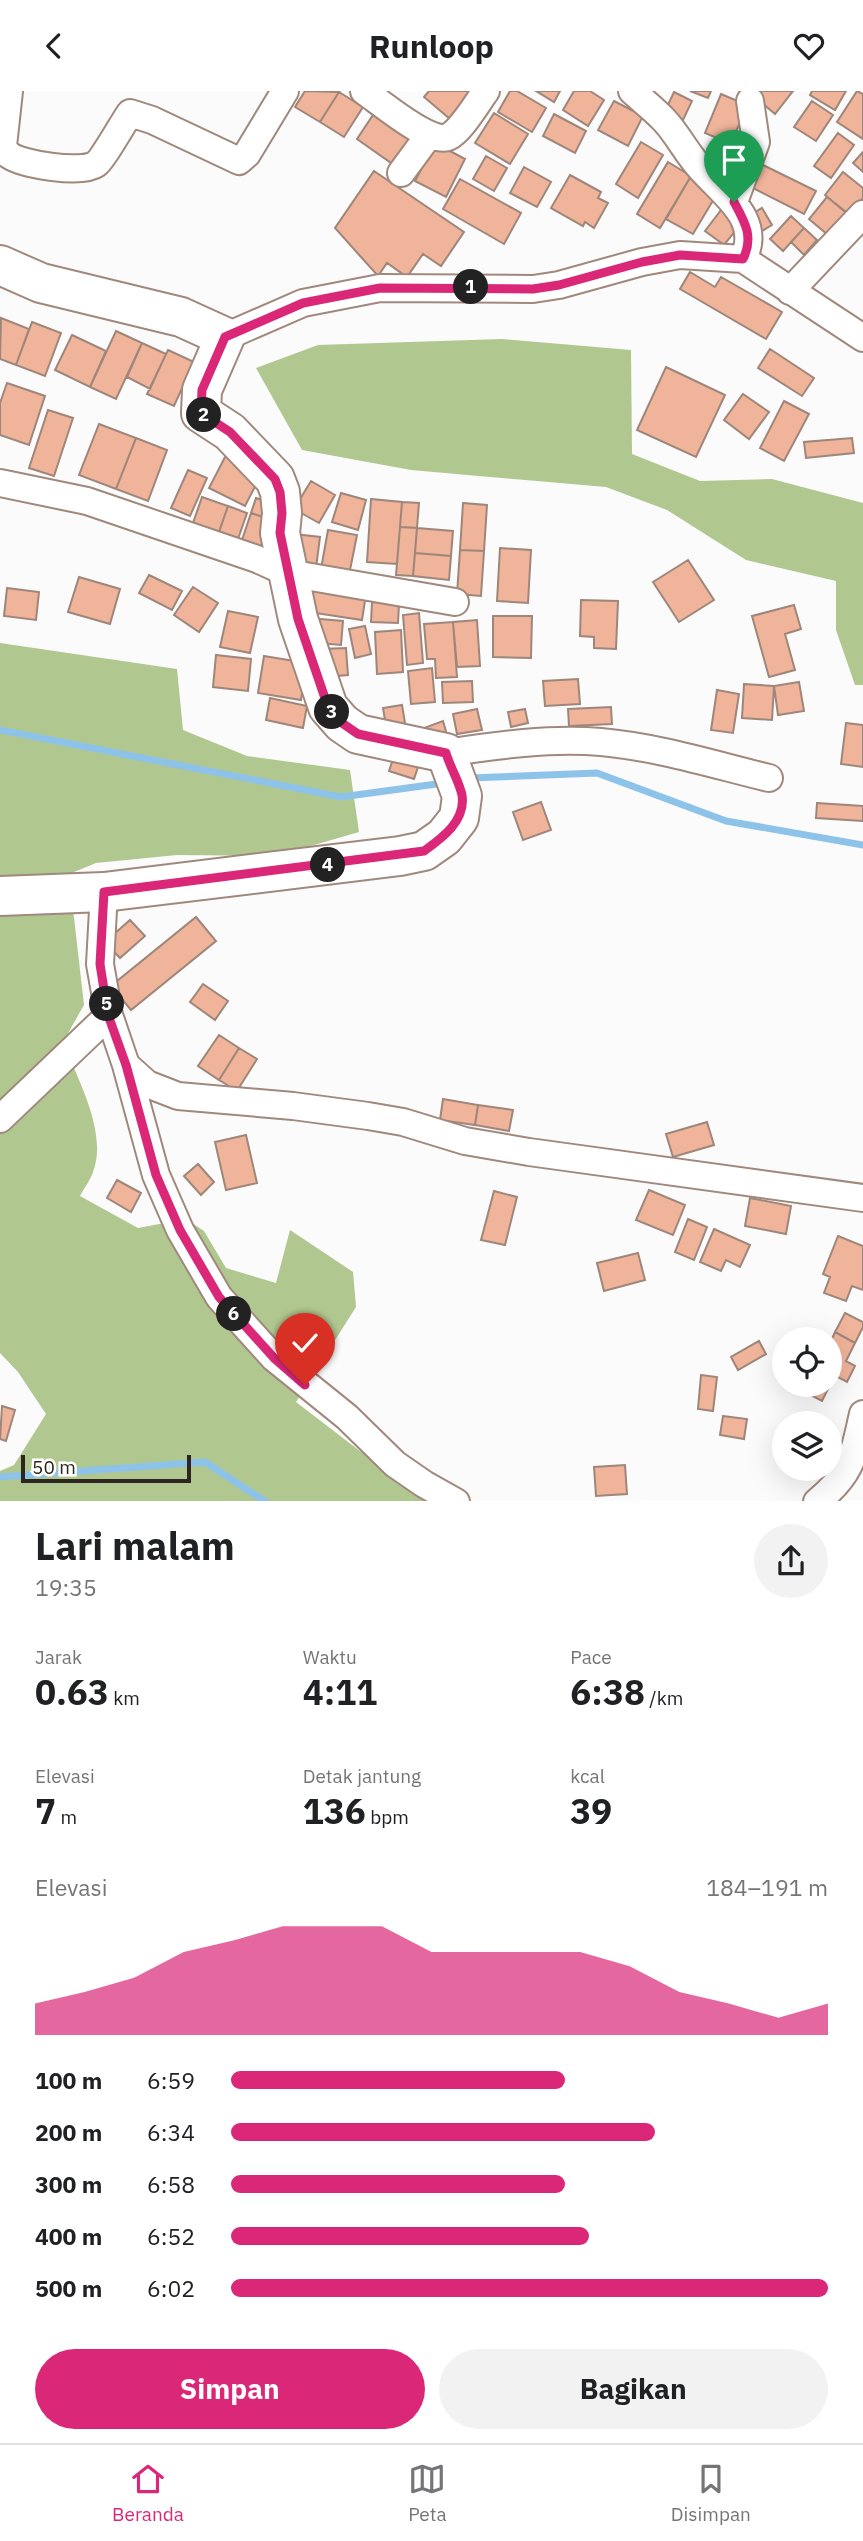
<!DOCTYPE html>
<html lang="id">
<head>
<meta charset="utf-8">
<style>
	body { margin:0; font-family:"IBM Plex Sans",sans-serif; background:#f2f2f2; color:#202124; height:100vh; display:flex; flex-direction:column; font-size:26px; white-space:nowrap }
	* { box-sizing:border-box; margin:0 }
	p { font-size:23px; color:#757577 }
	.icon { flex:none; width:38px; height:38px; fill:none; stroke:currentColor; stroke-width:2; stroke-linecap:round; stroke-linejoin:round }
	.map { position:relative; height:1410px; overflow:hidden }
	.side { display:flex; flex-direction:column; background:#fff; flex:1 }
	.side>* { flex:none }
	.fabs { position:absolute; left:772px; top:1236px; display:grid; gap:14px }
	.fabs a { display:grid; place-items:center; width:70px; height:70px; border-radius:50%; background:#fff; box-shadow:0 7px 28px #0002; font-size:35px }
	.scale { position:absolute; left:21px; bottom:18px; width:170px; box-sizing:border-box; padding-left:7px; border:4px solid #2e2420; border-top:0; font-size:19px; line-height:24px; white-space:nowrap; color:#2e2420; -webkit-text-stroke:5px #fff; paint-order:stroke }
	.pin { position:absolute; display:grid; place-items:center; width:60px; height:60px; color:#fff; margin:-72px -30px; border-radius:50% 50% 50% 0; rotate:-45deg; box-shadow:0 0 7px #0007 }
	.pin .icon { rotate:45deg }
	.km { position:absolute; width:35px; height:35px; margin:-18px; border-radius:50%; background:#222; color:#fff; font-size:19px; line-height:35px; text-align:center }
	.round { display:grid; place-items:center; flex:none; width:74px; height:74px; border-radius:37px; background:#f2f2f2 }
	.overview { display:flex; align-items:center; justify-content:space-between; height:119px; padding:0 35px }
	h1 { font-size:38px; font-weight:700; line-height:52px }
	.figures { display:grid; grid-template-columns:repeat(3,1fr); gap:10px; height:119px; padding:7px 35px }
	.figures div { display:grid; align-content:center }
	.figures b { font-size:35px; font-weight:700 }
	.figures small { font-size:19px; font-weight:400 }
	.figures p { font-size:19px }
	.chart { height:196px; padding:14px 35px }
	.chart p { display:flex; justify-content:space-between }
	.chart svg { width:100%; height:126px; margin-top:7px; fill:#db2777; opacity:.7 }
	.cta { display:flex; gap:14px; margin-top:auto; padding:14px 35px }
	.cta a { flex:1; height:80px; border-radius:42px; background:#db2777; color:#fff; font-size:28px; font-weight:700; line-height:80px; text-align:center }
	.cta a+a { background:#f2f2f2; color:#202124 }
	ul { padding:0 35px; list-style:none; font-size:23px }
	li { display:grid; grid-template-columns:112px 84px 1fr; align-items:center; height:52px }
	li i { height:18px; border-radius:9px; background:#db2777 }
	header { display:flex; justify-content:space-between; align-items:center; height:91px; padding:0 35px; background:#fff; font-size:32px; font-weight:700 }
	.tabs { display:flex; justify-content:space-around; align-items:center; height:98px; border-top:2px solid #e0e0e0; background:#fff; font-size:19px; color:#757577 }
	.tabs a { display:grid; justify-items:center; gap:4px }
	.tabs .active { color:#db2777 }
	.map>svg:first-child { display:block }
	.forest { fill:#b1c790 }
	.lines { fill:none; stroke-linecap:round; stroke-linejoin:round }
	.stream { stroke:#8ec3e9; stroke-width:7 }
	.building { fill:#efb49a; stroke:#9e867b; stroke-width:2 }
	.street-casing { stroke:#a0887d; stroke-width:30 }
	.secondary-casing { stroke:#a0887d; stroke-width:42 }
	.street { stroke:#fff; stroke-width:26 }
	.secondary { stroke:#fff; stroke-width:38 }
	.route-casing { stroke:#fff; stroke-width:14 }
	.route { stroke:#db2777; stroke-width:9 }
</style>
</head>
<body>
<header><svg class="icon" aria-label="back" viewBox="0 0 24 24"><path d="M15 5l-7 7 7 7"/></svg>Runloop<svg class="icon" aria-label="heart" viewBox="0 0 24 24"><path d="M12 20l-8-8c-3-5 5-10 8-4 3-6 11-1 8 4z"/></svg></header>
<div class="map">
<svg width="863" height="1411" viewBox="0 0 863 1411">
	<rect width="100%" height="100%" fill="#fbfbfb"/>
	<path class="forest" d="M502,248L631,259L632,363L700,390L772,388L863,412V594H855L836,539V490L746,469L667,419L606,396L411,379L302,359L256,277L318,254Z
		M0,552L177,578L183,639L247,665L350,679L359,741L276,765L177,764L96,772L69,783L84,914L63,951C78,989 108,1042 93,1081C90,1090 84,1097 80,1105L138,1137L186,1128L204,1140L226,1177L276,1192L290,1139L353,1181L356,1216L296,1311L425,1410L0,1411V1380L14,1374L46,1323L18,1281L0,1262Z"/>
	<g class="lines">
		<path class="stream" d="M0,639L341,706L444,692
			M469,687L597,682L726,730L863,754
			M0,1386L205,1371L266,1411"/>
	</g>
	<path class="building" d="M305,0L339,1L320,31L295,16Z
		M429,0H473L450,28L424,6Z
		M510,0H517L546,17L532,41L498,21Z
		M536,0H560L554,11Z
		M574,0H590L604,9L588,35L563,19Z
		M690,0H711L708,7Z
		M758,0H793L775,23L754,5Z
		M812,0H846L835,19L810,4Z
		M857,0L863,3V48L837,31Z
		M339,1L363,16L344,46L320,31Z
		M674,1L692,10L683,29L665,20Z
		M721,3L747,14L731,53L705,42Z
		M614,10L643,25L628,55L598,39Z
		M812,10L833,24L816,50L794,36Z
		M379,15L416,41L394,74L357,48Z
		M494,22L528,43L510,73L475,52Z
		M554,23L586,40L575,62L543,45Z
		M838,42L854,54L831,87L814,75Z
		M641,51L663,64L638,107L616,93Z
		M435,52L465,68L446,106L415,90Z
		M863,61V81L853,72Z
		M725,62L742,70L734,86L717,78Z
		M486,65L507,77L494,100L473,88Z
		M668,71L691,85L660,137L637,123Z
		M763,74L816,100L804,123L751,96Z
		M524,76L551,91L537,116L510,102Z
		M374,80L464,141L441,175L423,163L407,186L387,172L378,185L335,137Z
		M843,81L863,97V107L849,124L825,104Z
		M570,84L601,101L598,107L608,112L594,137L585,131L583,135L551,117Z
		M691,85L718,101L693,143L666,128Z
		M460,88L521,122L504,153L443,118Z
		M827,106L846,121L828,144L809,128Z
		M762,117L772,134L757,143L747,126Z
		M721,119L741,133L724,154L705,140Z
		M791,125L804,137L783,160L770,148Z
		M804,137L817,149L804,164L791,151Z
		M690,181L715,196L721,186L782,221L766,248L680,198Z
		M1,227L29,238L16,274L0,268Z
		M32,231L61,242L45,285L16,274Z
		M116,240L142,252L116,308L90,296Z
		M72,244L106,260L90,296L55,279Z
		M142,252L166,263L150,298L127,286Z
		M770,258L814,287L802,305L758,277Z
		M168,259L194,271L174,315L147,303Z
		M666,276L725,304L696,366L637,339Z
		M7,292L45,305L29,354L0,344V312Z
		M743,303L769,321L749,348L724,329Z
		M784,310L809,323L784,370L760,357Z
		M48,319L73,327L54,385L29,377Z
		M99,333L136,347L116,398L79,384Z
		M136,347L167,359L148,410L116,398Z
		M852,347L854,362L806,367L804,351Z
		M226,364L262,382L245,415L209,397Z
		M188,379L207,387L190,425L171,417Z
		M311,390L335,404L319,432L294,418Z
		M341,402L366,409L358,439L332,431Z
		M202,406L228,415L219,441L193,432Z
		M256,407L276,413L271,429L251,422Z
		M371,408L402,411L397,473L367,471Z
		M402,411L419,412L417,437L400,436Z
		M463,412L487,414L484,460L460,459Z
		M228,415L247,422L238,448L219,441Z
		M251,422L275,430L266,457L242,449Z
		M400,436L417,437L413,485L396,484Z
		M417,437L453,440L451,465L415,462Z
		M328,439L357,444L349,484L321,478Z
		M294,443L320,446L316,477L290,473Z
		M500,457L531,459L528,512L497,510Z
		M460,459L484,460L481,505L457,503Z
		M415,462L451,465L449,489L413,485Z
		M688,469L714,509L679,531L653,491Z
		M149,484L182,500L172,519L139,502Z
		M79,486L120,498L110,533L68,521Z
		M306,493L366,503L362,529L302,520Z
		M193,496L218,512L199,541L174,524Z
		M7,497L39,501L36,529L4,525Z
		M581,509L618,510L616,558L594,557V546L580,545Z
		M372,511L399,513L398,532L371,531Z
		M794,514L801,538L785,543L795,579L769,586L752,525Z
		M228,520L258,526L250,562L220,556Z
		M419,522L423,572L407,574L403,524Z
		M493,525H532L531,567L493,566Z
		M309,527L343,530L341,554L307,551Z
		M477,529L480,575L457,576L453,531Z
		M453,531L457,586L436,587L435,568H427L424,533Z
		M365,535L371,563L355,567L349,538Z
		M401,539L403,581L377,583L375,541Z
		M346,557L348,584L325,586L322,558Z
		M216,564L251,568L248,600L213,596Z
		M264,565L307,572L301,609L258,602Z
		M432,577L435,611L411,613L408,580Z
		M578,588L580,613L545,615L543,590Z
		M472,590L473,611L443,612L442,591Z
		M799,591L804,620L778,624L774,595Z
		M744,593L774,595L772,629L742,627Z
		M717,599L739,603L733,642L711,639Z
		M270,607L307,615L303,637L266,629Z
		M402,614L406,638L387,641L383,617Z
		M611,616L612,633L569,635L568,618Z
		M477,618L482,639L457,643L453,623Z
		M525,618L528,632L511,636L508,621Z
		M443,630L448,647L429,653L424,637Z
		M846,632L863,634V676L841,673Z
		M394,665L419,673L414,688L389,680Z
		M541,711L551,739L523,749L513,721Z
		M817,712L863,715V730L816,727Z
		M196,826L216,850L131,919L111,895Z
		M130,829L145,845L120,867L105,851Z
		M203,893L228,910L215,929L190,911Z
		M219,944L239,957L219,989L198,975Z
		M239,957L257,968L237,1000L219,989Z
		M443,1008L478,1014L475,1034L440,1029Z
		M478,1014L513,1019L509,1040L475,1034Z
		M707,1031L714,1054L673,1066L666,1043Z
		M246,1044L257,1092L226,1099L215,1051Z
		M198,1073L214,1091L201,1104L184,1085Z
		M117,1089L141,1102L131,1121L107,1107Z
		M649,1099L685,1114L673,1144L636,1129Z
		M494,1100L517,1106L505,1154L481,1149Z
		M750,1107L791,1115L786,1143L745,1135Z
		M688,1128L707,1136L694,1169L675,1161Z
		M714,1138L750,1154L740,1176L726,1169L721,1180L700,1171Z
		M838,1145L863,1155V1199L852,1195L846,1210L824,1202L830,1186L823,1183Z
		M638,1162L645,1189L604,1200L597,1172Z
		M845,1222L863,1231V1236L855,1252L835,1241Z
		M835,1241L855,1252L846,1270L855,1275L847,1291L830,1282V1252Z
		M759,1250L766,1263L738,1279L731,1266Z
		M701,1284L717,1286L713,1320L698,1318Z
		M830,1289L832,1290L822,1310L795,1296L796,1293H830Z
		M2,1315L15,1319L6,1350L0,1348Z
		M723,1325L747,1328L744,1348L720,1344Z
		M796,1325L808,1332H792Z
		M625,1374L627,1403L596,1405L594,1376Z"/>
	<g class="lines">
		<defs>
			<path id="street" d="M9,0L3,55C4,57 7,62 9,64C23,74 82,83 96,73C103,68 123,32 130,22L152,29L239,70L247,63L285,0
				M364,0C380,11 431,54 448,46C461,40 477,12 486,0
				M632,0C643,10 655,19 665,30C678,44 687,63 701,78C724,104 763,129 743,168
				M401,82L429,44
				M734,111L756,51L750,10
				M790,200L863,123
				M225,246L303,212L380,197L533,198L559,194L642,171L680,164L743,168L863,247
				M0,392L87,410L257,468L288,482L455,511
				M446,662C497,654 550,647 601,651C658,656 715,674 769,687
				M104,801L100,873L109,924L126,974L147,993L178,1005L293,1015L368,1025L403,1031L465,1050L529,1061L863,1107
				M126,974L156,1084L180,1139L219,1206L274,1267L347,1326L395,1373L424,1393L456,1411
				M0,1028L109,924
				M817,1411C853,1381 853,1366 863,1323"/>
			<path id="secondary" d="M0,174L41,192L181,226L225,246L202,299L201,322L230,341L275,388L280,401L282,422L280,442L298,528L328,616L342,632L358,643L446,662L462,705L459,727L444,746L424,760L400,765L104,801L0,805"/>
		</defs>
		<use href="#street" class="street-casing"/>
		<use href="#secondary" class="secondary-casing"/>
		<use href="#street" class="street"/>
		<use href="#secondary" class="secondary"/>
	</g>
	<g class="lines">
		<defs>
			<path id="route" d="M305,1294L274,1267L219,1206L180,1139L156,1084L126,974L108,924L100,873L104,801L424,760C442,747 466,730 462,704C459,690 450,676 446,662L358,643L342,632L328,616L298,528L280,442L282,422L280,401L275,388L230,341L201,322L202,299L225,246L303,212L380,197L533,198L559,194L642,171L680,164L743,168C754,146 745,131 734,111"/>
		</defs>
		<use href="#route" class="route-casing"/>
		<use href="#route" class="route"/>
	</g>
</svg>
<div class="fabs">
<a><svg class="icon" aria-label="locate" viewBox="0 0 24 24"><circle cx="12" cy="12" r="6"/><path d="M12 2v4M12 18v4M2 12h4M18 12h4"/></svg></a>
<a><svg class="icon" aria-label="layers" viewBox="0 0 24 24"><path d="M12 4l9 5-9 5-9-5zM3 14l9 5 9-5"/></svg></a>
</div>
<div class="scale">50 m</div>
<div class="pin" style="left:734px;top:111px;background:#1e9e55"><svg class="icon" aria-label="arrive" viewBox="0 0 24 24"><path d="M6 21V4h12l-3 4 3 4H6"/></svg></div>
<div class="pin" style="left:305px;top:1294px;background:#d93025"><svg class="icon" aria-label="check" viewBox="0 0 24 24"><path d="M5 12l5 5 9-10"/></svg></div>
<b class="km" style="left:471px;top:196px">1</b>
<b class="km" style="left:204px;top:324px">2</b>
<b class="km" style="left:332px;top:621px">3</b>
<b class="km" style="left:328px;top:774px">4</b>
<b class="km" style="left:107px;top:913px">5</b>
<b class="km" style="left:234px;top:1223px">6</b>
</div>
<section class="side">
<div class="overview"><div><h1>Lari malam</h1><p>19:35</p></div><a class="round"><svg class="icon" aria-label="share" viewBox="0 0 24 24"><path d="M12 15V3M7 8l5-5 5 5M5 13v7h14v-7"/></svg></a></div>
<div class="figures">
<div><p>Jarak</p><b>0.63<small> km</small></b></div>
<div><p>Waktu</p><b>4:11</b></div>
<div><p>Pace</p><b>6:38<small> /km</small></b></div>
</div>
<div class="figures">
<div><p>Elevasi</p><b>7<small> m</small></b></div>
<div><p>Detak jantung</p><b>136<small> bpm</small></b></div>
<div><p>kcal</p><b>39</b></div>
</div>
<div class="chart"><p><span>Elevasi</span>184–191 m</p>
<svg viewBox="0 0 160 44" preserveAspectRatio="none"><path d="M0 44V33L10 29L20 24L30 15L40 11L50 6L60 6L70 6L80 15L90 15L100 15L110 15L120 20L130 29L140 33L150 38L160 33V44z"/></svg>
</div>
<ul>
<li><b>100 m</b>6:59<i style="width:56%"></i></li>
<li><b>200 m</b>6:34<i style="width:71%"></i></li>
<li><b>300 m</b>6:58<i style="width:56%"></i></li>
<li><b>400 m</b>6:52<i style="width:60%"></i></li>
<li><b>500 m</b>6:02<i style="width:100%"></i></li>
</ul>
<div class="cta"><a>Simpan</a><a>Bagikan</a></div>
</section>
<nav class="tabs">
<a class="active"><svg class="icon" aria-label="home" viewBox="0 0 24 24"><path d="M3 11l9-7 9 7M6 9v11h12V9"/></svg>Beranda</a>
<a><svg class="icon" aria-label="map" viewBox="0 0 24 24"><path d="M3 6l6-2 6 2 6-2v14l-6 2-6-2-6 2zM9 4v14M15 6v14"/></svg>Peta</a>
<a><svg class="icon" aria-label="saved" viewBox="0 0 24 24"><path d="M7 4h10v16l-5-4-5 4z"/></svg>Disimpan</a>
</nav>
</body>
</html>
